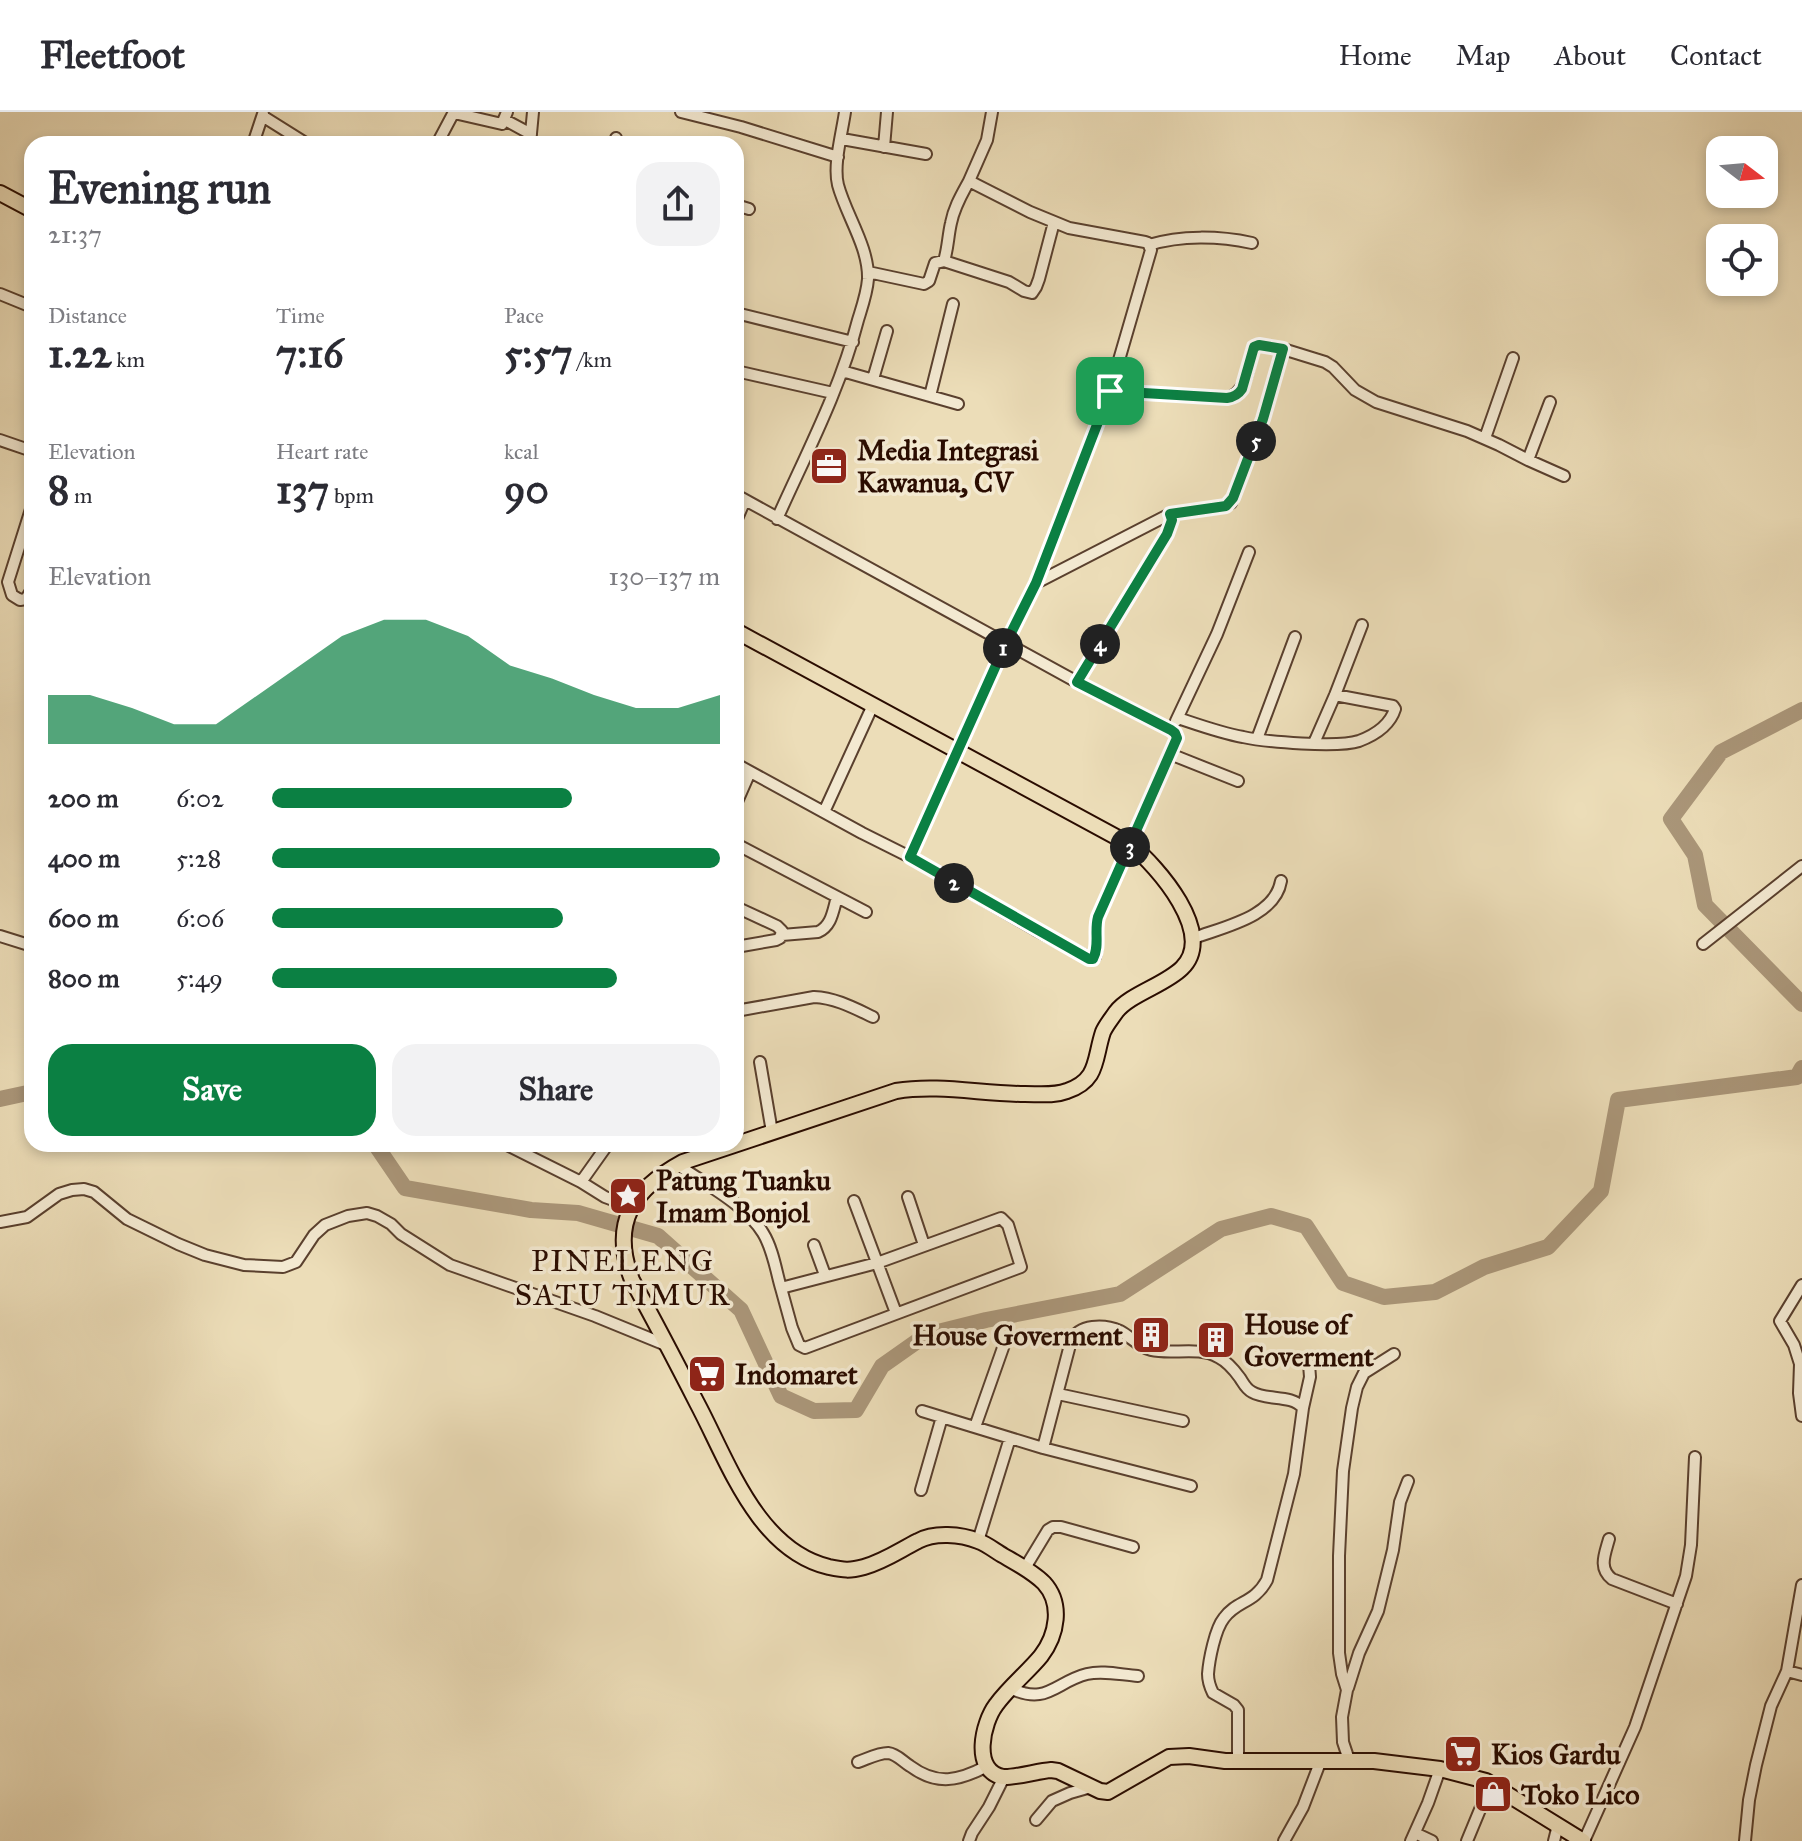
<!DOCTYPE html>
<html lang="en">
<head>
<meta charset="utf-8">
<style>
	body { margin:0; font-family:"IM FELL Great Primer",serif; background:#f2f2f3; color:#2b2b33; height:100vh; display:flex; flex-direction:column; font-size:30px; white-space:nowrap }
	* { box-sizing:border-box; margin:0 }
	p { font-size:26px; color:#7c7c81 }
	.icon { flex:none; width:44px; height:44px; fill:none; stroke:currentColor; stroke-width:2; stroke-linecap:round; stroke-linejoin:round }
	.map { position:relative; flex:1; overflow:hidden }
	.drawer { position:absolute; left:24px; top:24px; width:720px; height:1016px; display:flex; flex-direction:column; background:#fff; border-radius:24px; box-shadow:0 4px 12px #0003 }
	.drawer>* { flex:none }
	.needle { width:52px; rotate:106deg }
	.buttons { position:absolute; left:1706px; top:24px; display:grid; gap:16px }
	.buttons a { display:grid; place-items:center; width:72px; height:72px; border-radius:16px; background:#fff; box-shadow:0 4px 12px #0003; font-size:40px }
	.pin { position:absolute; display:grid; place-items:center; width:68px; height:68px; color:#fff; margin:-34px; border-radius:16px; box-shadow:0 4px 12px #0006 }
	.km { position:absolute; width:40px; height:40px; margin:-20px; border-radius:50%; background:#222; color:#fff; font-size:22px; line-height:40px; text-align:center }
	.round { display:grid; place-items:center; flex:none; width:84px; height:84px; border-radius:24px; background:#f2f2f3 }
	.head { display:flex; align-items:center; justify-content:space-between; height:136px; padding:0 24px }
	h1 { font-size:44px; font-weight:700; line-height:60px }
	.stats { display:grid; grid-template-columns:repeat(3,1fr); gap:12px; height:136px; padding:8px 24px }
	.stats div { display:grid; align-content:center }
	.stats b { font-size:40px; font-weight:700 }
	.stats small { font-size:22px; font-weight:400 }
	.stats p { font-size:22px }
	.chart { height:224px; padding:16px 24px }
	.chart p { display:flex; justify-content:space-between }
	.chart svg { width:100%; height:144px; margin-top:8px; fill:#0b8043; opacity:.7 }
	.action { display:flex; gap:16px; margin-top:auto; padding:16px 24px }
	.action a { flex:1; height:92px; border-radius:24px; background:#0b8043; color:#fff; font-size:32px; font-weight:700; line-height:92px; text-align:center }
	.action a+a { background:#f2f2f3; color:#2b2b33 }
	ul { padding:0 24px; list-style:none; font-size:26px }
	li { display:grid; grid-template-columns:128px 96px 1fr; align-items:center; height:60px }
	li i { height:20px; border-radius:10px; background:#0b8043 }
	header { display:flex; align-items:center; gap:48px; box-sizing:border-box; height:112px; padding:0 40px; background:#fff; border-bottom:2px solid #e1e1e2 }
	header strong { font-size:38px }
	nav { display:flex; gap:44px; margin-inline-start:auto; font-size:28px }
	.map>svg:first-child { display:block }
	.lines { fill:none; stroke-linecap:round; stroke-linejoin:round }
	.river { stroke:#aa9679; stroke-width:16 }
	.minor-casing { stroke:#5a402e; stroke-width:14 }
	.highway-casing { stroke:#2a0c00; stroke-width:18 }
	.minor { stroke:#f3e9d1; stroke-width:10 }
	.highway { stroke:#ecddb8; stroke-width:14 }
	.route-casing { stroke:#fff; stroke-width:16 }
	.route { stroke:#0b8043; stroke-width:10 }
	.labels { text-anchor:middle; stroke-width:7; stroke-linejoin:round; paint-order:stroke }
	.poi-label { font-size:28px; font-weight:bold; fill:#2a0c00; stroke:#f3e9d1; text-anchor:start }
	.neighbourhood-label { font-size:30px; letter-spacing:2px; fill:#2a0c00; stroke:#f3e9d1 }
</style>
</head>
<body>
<header>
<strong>Fleetfoot</strong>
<nav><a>Home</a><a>Map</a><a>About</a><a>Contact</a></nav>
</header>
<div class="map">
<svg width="1802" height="1729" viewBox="0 0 1802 1729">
	<rect width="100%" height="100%" fill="#ecddb8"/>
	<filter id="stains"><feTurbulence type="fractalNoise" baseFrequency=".0025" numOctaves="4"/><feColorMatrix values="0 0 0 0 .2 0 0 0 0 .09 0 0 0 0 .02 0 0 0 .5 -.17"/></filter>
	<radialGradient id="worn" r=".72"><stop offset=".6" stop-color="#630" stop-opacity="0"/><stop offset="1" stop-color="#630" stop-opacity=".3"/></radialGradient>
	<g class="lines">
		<path class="river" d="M1802,598L1721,640L1671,707L1695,743L1705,793L1802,892
			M0,987L32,980
			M375,1032L405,1076L531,1098L578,1101L658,1124L741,1198L781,1284L814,1299L856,1298L882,1254L926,1223L986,1208L1120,1182L1221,1117L1271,1104L1306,1114L1343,1171L1384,1185L1435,1180L1484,1155L1548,1135L1601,1079L1618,988L1797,965L1802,956"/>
		<defs>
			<path id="minor" d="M681,0L741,15L838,45
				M454,1L502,12L507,0
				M264,5L307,32
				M505,8L531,22
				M842,27L926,42
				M253,32L263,2
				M437,32L454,0
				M530,32L533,0
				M615,32L616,26
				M884,35L887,0
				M969,69L987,28L992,0
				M736,93L749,97
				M1149,133C1181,123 1219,124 1252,131
				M944,149L1009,170L1024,179L1032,181L1036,175L1039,167L1054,110
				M868,160L924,172L929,169L935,151L944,149C948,136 948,124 951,111C954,95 962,82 969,69L1030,100L1069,116L1145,130L1148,131L1151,138L1110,279L1036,471L1006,531L910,745
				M0,182L32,195
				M736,201L853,230
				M736,259L833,281
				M842,259L958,292
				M873,267L887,219
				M1110,279L1227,286C1247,281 1248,255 1253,237L1254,235L1259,233L1283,237L1325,250L1333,255L1355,278L1376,290L1467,319L1499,333L1528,348L1550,290
				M930,284L953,192
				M1485,326L1513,246
				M0,328L32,339
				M1528,348L1564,364
				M736,383L1077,570L1171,618L1175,621L1177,626L1098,805C1094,818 1099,832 1095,845L1091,847L1036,818L910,745L862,721L736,652
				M32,394L8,470L12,483L20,488L26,487L32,477
				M1170,402L1221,395L1231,391L1263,307L1283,237
				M777,407C806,342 840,278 858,208C862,195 867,181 868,167C869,135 846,103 838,73C833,53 842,21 845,0
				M736,409L745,388
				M1036,471L1170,402L1172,408L1167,422L1077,570
				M1178,606C1199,613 1221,621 1243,625C1266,630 1338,636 1359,629C1375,623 1390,613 1395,597L1393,594L1335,583
				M1176,609L1217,522L1249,440
				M1257,627L1295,525
				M1314,631L1335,583L1362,513
				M1170,642L1238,669
				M736,692L750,660
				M824,700L873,593
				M736,732L866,800
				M736,795L777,814L782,819L780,826L776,828L736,835
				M782,823L818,820C832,814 833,798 837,785
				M0,824L32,834
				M1194,826C1223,815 1275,805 1281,769
				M1703,832L1802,754
				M736,899L814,885C836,886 854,896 873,905
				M760,950L772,1020
				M505,1032L581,1070L605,1085L632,1095
				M678,1053C705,1072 746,1093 763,1121C773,1137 776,1159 781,1176L877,1151L1001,1106L1008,1113L1021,1155L805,1236L799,1233L792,1216L781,1176
				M581,1070L608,1032
				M908,1085L924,1133
				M854,1089L896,1201
				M0,1110L27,1105L59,1082L72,1078L84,1077L94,1080L127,1107L178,1132L205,1143L244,1153L283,1155L296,1150L314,1123L325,1113L348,1104L367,1101L377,1104L391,1112L401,1122L450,1153L595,1204L666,1233
				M814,1133L825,1163
				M1802,1173L1780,1209L1794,1233L1800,1252L1799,1281L1802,1304
				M1058,1282L1183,1309
				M1303,1296L1310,1265L1309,1252
				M922,1299L1043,1336L1191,1374
				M975,1315L1005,1230
				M1043,1336L1071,1229C1079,1212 1104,1212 1120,1219C1131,1225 1139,1235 1151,1238C1172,1243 1198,1234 1218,1245C1226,1249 1235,1259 1240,1266C1244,1272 1246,1277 1252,1280C1267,1289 1291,1282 1303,1296L1294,1362L1267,1468C1254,1492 1237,1488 1224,1506C1215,1517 1209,1548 1208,1562C1208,1569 1210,1575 1213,1581L1234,1593L1238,1598V1649
				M921,1378L942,1305
				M1609,1427C1605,1442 1598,1456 1612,1467L1677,1492
				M978,1429L1010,1326
				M1025,1456L1048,1418L1053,1415H1061L1133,1435
				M1787,1559L1802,1563
				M1010,1576C1047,1594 1055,1570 1087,1562C1103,1558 1122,1563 1138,1564
				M1348,1576L1359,1541L1378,1499L1393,1438L1400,1390L1408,1369
				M1349,1648L1343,1630L1342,1605L1347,1578L1342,1562L1339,1541V1444L1343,1359L1352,1296L1357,1275L1364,1261L1394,1242
				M858,1650C867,1647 878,1641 888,1641C897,1642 902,1649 910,1654C937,1674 959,1669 987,1654
				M1036,1708L1052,1689L1070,1681L1091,1675
				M1415,1721L1432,1729
				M969,1729L972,1721L989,1695L1004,1665
				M1284,1729L1303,1695L1321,1648
				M1411,1729L1428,1691L1440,1657
				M1467,1729L1491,1671
				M1554,1729L1558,1713
				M1584,1729L1635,1615L1686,1464L1691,1433L1695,1345
				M1745,1729L1749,1688L1756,1653L1771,1594L1787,1559L1802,1473"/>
			<path id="highway" d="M0,81L32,98
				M736,519L1131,733C1157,754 1217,822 1182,856C1165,873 1130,882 1116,900C1112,906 1106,913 1103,920C1094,947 1099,968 1067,979C1054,984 1039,982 1025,982C982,982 939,972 896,979L683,1050C633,1077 610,1111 632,1168C654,1208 676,1250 697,1291C728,1349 757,1438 829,1455C844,1458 849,1459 864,1455C885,1449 900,1438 918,1429C934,1420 961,1422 978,1429C987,1432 995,1439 1004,1444C1018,1452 1033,1460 1044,1471C1063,1492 1057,1523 1041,1544C1027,1561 1009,1575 996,1593C983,1610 971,1659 1003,1665C1014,1666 1038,1659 1051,1658L1058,1659L1100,1679L1108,1680L1169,1645L1189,1644L1225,1649H1374L1440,1657L1486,1669L1583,1729"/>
		</defs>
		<use href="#minor" class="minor-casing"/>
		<use href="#highway" class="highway-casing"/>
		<use href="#minor" class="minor"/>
		<use href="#highway" class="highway"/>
	</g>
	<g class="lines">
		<defs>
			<path id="route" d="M1259,233L1283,237L1263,307L1233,386L1226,394L1170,402L1172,408L1167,422L1077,570L1171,618L1175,621L1177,626L1098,805C1094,819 1100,834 1093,847H1089L910,745L1006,531L1036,471L1110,279L1227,286C1234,285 1238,283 1242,277L1254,235Z"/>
		</defs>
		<use href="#route" class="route-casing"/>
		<use href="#route" class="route"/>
	</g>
	<defs>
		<symbol id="office-square" viewBox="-11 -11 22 22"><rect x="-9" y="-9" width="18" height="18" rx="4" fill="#8f2418" stroke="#f3e9d1"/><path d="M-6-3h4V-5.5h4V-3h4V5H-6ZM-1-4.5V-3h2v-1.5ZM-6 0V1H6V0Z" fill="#fff"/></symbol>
		<symbol id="sight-square" viewBox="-11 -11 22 22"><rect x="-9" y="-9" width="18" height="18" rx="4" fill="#8f2418" stroke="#f3e9d1"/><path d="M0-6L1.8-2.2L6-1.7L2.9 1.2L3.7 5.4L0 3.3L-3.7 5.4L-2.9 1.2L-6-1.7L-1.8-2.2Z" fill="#fff"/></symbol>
		<symbol id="building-square" viewBox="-11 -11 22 22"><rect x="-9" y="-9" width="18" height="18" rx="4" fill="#8f2418" stroke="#f3e9d1"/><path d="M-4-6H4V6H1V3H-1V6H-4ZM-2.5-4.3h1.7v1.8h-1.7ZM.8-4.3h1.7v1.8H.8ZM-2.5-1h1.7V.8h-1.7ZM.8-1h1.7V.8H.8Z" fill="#fff"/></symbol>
		<symbol id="supermarket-square" viewBox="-11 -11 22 22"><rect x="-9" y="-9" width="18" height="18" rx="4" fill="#8f2418" stroke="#f3e9d1"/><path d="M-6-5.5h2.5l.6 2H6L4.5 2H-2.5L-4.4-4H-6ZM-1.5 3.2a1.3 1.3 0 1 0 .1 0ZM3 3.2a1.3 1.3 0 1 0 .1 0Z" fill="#fff"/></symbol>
		<symbol id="shop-square" viewBox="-11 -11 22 22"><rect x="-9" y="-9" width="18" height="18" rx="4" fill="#8f2418" stroke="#f3e9d1"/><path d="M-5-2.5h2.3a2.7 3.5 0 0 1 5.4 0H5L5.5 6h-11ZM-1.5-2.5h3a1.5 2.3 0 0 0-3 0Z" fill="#fff"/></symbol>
	</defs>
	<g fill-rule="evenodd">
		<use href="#office-square" x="807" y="332" width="44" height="44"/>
		<use href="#sight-square" x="606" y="1062" width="44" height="44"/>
		<use href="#building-square" x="1129" y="1201" width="44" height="44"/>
		<use href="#building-square" x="1194" y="1206" width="44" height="44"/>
		<use href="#supermarket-square" x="685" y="1240" width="44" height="44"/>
		<use href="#supermarket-square" x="1441" y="1620" width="44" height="44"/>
		<use href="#shop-square" x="1471" y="1660" width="44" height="44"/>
	</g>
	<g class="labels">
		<g class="poi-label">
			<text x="857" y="348">Media Integrasi<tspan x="857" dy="32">Kawanua, CV</tspan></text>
			<text x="656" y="1078">Patung Tuanku<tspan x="656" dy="32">Imam Bonjol</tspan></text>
			<text x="1244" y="1222">House of<tspan x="1244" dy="32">Goverment</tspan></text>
			<text x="1123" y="1233" text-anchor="end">House Goverment</text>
			<text x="735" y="1272">Indomaret</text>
			<text x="1491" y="1652">Kios Gardu</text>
			<text x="1521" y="1692">Toko Lico</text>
		</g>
		<g class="neighbourhood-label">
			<text x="623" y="1159">PINELENG<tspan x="623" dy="34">SATU TIMUR</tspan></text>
		</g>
	</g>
	<rect width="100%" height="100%" filter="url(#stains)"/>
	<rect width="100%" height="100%" fill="url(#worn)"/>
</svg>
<div class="buttons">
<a><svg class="needle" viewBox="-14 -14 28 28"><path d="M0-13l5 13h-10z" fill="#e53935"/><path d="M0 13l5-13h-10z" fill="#7c7c81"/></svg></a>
<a><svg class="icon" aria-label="locate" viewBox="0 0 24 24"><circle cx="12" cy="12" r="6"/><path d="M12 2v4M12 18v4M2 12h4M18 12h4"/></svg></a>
</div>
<div class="pin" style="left:1110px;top:279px;background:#1e9e55"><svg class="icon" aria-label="arrive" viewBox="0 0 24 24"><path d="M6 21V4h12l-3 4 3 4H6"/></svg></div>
<b class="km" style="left:1003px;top:536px">1</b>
<b class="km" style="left:954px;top:771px">2</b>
<b class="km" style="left:1130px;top:735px">3</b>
<b class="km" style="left:1100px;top:532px">4</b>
<b class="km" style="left:1256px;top:329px">5</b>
<section class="drawer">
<div class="head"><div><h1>Evening run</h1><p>21:37</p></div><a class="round"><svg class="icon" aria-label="share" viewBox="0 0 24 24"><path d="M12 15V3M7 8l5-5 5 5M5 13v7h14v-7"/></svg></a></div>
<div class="stats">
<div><p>Distance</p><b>1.22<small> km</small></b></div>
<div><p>Time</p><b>7:16</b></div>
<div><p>Pace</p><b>5:57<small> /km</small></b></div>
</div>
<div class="stats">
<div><p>Elevation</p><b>8<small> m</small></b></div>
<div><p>Heart rate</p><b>137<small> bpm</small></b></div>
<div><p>kcal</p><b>90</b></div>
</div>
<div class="chart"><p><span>Elevation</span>130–137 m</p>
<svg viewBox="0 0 160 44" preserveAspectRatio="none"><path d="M0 44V29L10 29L20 33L30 38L40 38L50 29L60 20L70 11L80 6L90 6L100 11L110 20L120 24L130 29L140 33L150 33L160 29V44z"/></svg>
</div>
<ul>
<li><b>200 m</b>6:02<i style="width:67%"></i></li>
<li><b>400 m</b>5:28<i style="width:100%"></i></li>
<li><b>600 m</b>6:06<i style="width:65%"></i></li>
<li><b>800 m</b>5:49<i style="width:77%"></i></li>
</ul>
<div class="action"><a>Save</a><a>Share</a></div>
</section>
</div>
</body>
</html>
